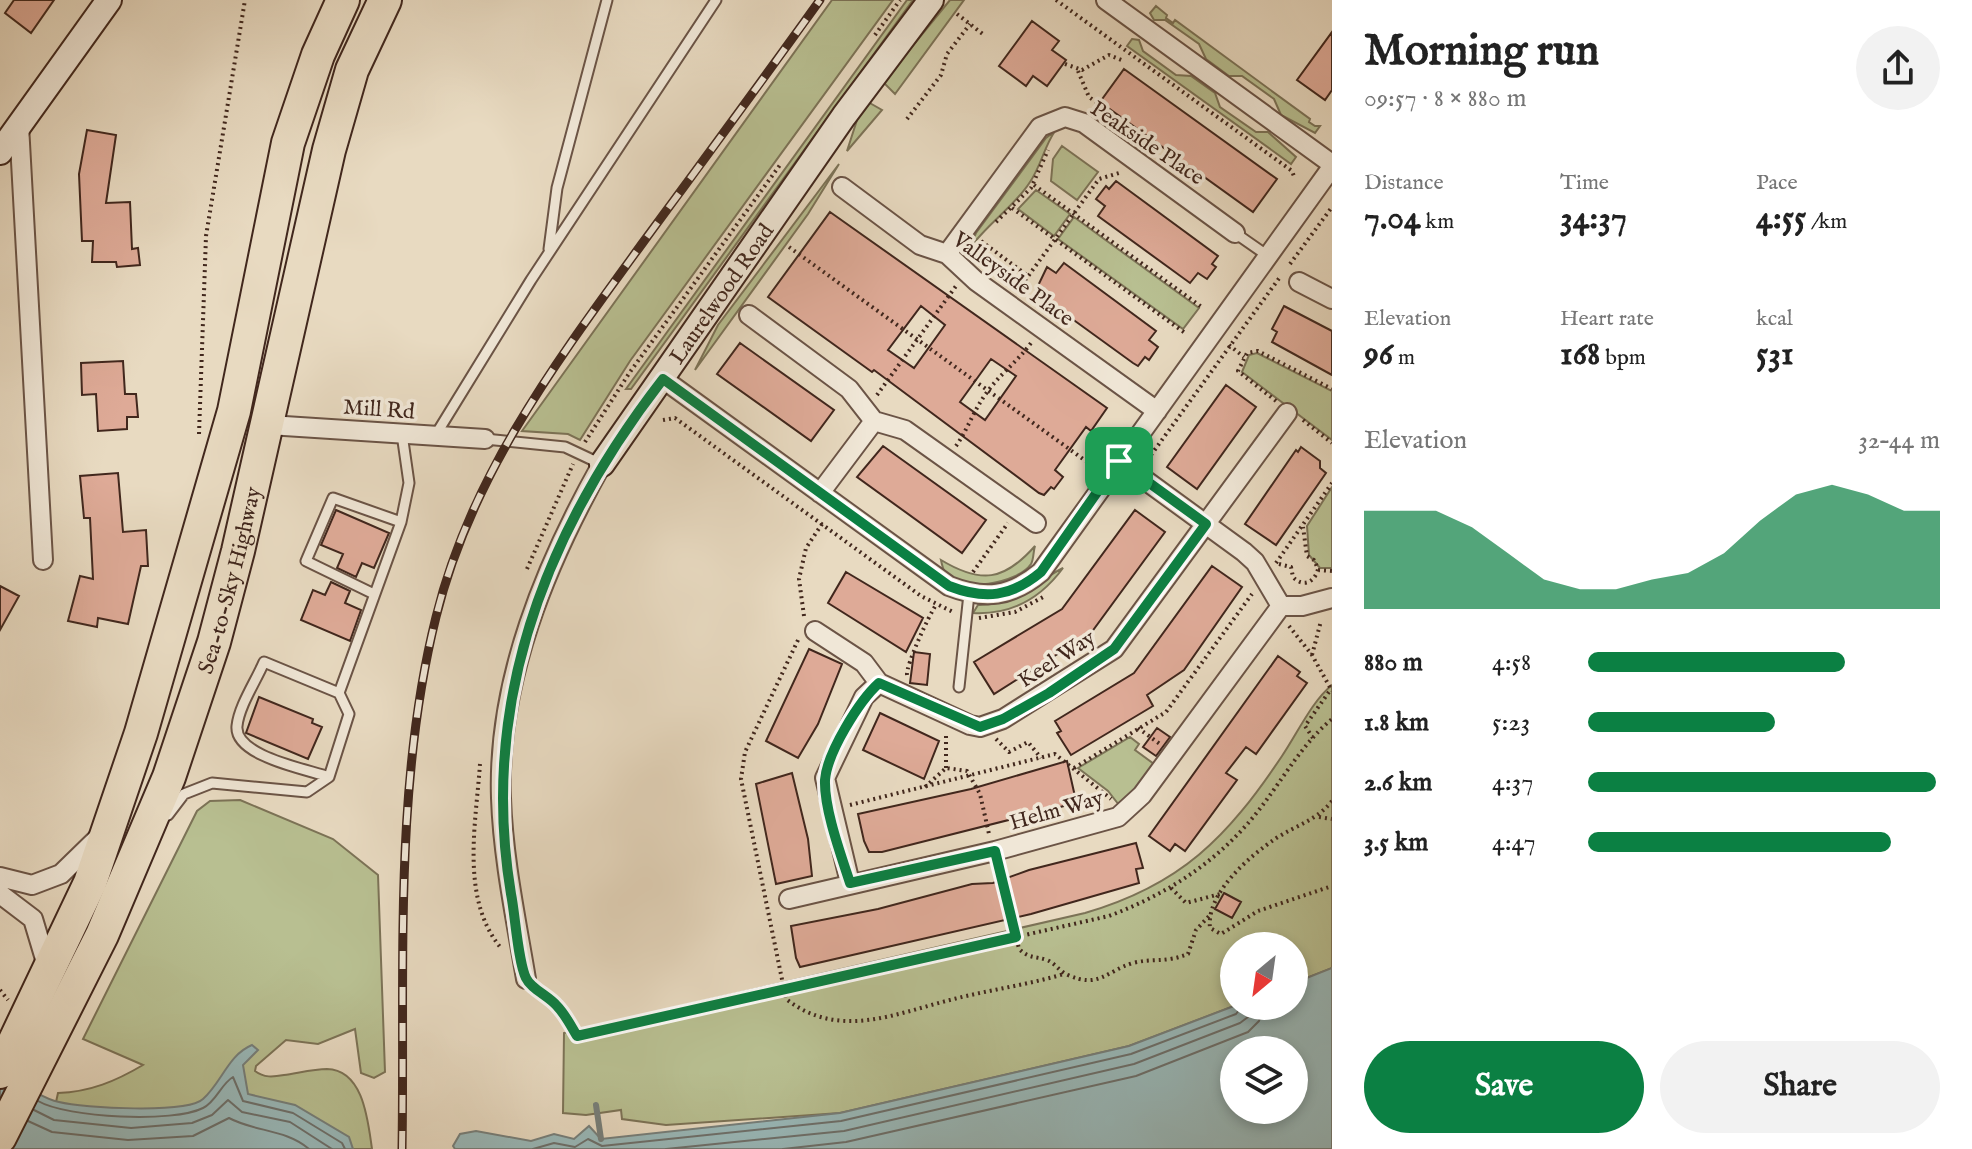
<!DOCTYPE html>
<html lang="en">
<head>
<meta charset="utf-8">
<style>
	body { margin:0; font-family:"IM FELL English",serif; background:#f2f2f2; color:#222; height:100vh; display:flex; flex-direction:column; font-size:30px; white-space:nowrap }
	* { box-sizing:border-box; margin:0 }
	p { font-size:26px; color:#767676 }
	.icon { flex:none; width:44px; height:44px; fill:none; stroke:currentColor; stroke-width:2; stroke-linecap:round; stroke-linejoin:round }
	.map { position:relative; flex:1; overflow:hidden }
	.drawer { display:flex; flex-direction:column; background:#fff; width:640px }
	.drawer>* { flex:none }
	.needle { width:52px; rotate:209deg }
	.controls { position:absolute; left:1220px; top:932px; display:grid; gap:16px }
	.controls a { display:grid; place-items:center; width:88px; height:88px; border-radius:50%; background:#fff; box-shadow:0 4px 12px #0003; font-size:40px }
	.pin { position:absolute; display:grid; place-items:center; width:68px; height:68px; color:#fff; margin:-34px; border-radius:16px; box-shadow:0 4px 12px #0006 }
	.round { display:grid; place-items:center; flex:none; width:84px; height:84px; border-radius:42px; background:#f2f2f2 }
	.summary { display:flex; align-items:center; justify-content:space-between; height:136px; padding:0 32px }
	h1 { font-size:44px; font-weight:700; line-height:60px }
	.stats { display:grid; grid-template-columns:repeat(3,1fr); gap:12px; height:136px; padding:8px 32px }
	.stats div { display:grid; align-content:center }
	.stats b { font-size:34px; font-weight:700 }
	.stats small { font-size:22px; font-weight:400 }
	.stats p { font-size:22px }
	.chart { height:224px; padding:16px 32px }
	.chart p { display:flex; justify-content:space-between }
	.chart svg { width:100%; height:144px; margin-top:8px; fill:#0b8043; opacity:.7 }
	.button { display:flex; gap:16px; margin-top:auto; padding:16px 32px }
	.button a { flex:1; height:92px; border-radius:48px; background:#0b8043; color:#fff; font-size:32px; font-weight:700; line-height:92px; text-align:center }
	.button a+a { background:#f2f2f2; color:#222 }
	ul { padding:0 32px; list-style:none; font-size:26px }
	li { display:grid; grid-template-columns:128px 96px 1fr; align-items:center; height:60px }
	li i { height:20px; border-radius:10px; background:#0b8043 }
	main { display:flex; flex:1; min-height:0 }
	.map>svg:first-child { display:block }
	.green { fill:#b8bf91; stroke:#7c7357; stroke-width:2 }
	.water { fill:#99b9ba; stroke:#767f7b; stroke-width:2; fill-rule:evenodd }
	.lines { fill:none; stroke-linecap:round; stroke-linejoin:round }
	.shore { stroke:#6d706c; stroke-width:2 }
	.stream { stroke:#767f7b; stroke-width:6 }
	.building { fill:#deaa97; stroke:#41271d; stroke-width:2; fill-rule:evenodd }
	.lane-casing { stroke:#6b5446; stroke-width:13 }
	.street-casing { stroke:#6b5446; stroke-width:22 }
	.secondary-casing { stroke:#41271d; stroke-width:28 }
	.highway-casing { stroke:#41271d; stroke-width:36 }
	.path { stroke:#41271d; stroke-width:4; stroke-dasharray:2 4; stroke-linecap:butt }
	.lane { stroke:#f0e7d7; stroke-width:9 }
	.street { stroke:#f0e7d7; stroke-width:18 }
	.secondary { stroke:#f0e7d7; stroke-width:24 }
	.highway { stroke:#e8dac1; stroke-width:32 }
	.rail-casing { stroke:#41271d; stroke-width:9 }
	.rail { stroke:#f0e7d7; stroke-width:6; stroke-dasharray:18; stroke-linecap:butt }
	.route-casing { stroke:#fff; stroke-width:16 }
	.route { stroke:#0b8043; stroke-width:10 }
	.labels { text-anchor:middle; stroke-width:7; stroke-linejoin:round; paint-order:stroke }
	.street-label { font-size:22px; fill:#41271d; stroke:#f0e7d7 }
</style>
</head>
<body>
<main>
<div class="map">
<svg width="1332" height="1149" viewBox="0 0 1332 1149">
	<rect width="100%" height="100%" fill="#e8dac1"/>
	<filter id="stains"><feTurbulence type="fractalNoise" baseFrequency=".0025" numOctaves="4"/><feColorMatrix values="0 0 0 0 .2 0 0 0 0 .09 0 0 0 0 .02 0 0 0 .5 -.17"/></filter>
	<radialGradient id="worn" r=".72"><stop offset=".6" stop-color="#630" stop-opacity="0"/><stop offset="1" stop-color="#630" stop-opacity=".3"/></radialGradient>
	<path class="green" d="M832,0H893L630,361L580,440L568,434L522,431Z
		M907,0H913L631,389H626Z
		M950,0H964L895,94L883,82Z
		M1156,6L1167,15L1166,18L1173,23L1175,20L1310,119L1309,122L1315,126H1320L1315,133L1281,115L1274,99L1242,76H1229L1206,59L1199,44L1165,20H1154L1150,13Z
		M1132,39L1139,40L1143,51L1176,75L1191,76L1215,93L1220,107L1256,132H1268L1296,157L1291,164L1127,46Z
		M868,102L882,110L847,151L858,117Z
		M1055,131C1044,147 1041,166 1030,182C1015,206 988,223 970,248L976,233L1046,138Z
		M1062,146L1098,172L1077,200L1051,181L1053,159Z
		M839,164L808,214L695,370L718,325Z
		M1036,190L1070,214L1054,236L1018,209Z
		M1074,217L1199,308L1183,329L1058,239Z
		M1257,353L1332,391V440L1242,372L1249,355Z
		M1332,487V568H1320L1309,555L1307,526Z
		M1035,546C1033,552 1034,559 1031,564C1017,584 960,594 945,572C942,568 942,564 941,560C981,584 1004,581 1035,546Z
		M1063,568C1041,598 1011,615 973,613L978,605C1015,606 1033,583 1063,568Z
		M1332,685V968L1294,983V946H1234V1006L1129,1046L840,1113L666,1125L622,1119L621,1110L586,1115L563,1113L564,1033L1085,913C1181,885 1227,838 1282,756C1297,734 1312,701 1332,685Z
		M1130,737L1139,744L1135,750L1154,764L1131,797L1119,805L1108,791L1078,768Z
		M240,800L333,839L378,875L385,1072L374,1078L361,1073L355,1029L318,1044L286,1040L256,1066L255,1071C264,1078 273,1077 284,1075C298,1073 314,1069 327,1069C364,1070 368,1122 372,1149H130L56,1102L58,1093C90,1092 116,1081 143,1065L83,1039L197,811L210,801Z"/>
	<path class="water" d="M1332,968V1149H455L453,1146L460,1134L476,1131L531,1141L554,1134L574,1139L589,1126L601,1139L840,1113L1129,1046L1234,1006H1294V983ZM1234,1050H1294V1110H1234Z
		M252,1045L258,1050L243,1065L248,1094L295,1105L349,1137L353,1149H0V1069C17,1079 39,1098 59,1102C83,1108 187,1114 203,1099C222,1082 228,1055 252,1045Z"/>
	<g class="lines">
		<path class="shore" d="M38,1101C67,1118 174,1123 203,1108C216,1102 221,1084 233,1077L243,1101L293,1113L342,1143L345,1149
			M34,1110L54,1120L131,1128L192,1123L212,1115L228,1100L242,1112L290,1122L332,1149
			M28,1121L52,1132L128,1140L193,1136L229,1118C255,1132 286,1129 309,1149
			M533,1149L554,1143L575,1147L588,1139L602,1146L841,1121L1131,1054L1236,1014L1242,1006
			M666,1149L844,1131L1134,1064L1240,1023L1248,1017L1252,1006
			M783,1149L846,1142L1136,1076L1248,1032L1259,1021L1264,1006"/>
		<path class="stream" d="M596,1105L601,1139"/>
	</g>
	<path class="building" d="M14,0H54L31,33L5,13Z
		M1032,21L1059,41L1052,50L1066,60L1047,86L1033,76L1026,86L999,66Z
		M1332,32V90L1325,100L1297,80Z
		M1124,69L1277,179L1253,212L1100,102Z
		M87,130L116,135L106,203L130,202L132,249L138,248L140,265L117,267L116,262H92L93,241H82L79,174Z
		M1116,181L1218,256L1212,264L1216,267L1207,279L1198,273L1190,283L1098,216L1105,206L1096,199L1106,186L1109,189Z
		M830,212L1107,408L1091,431L1086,427L1055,470L1063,477L1054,489L1051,487L1044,495L1039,493L874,370L872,372L768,297ZM921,306L945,325L914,368L888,350ZM991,359L1016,376L985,420L960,402Z
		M1064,263L1156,331L1149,340L1158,347L1149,360L1145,357L1138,366L1133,363L1035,292L1047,267L1056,273Z
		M1284,306L1332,331V375L1272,342L1277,332L1272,329Z
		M740,343L834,410L811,441L717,374Z
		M123,361L125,394H136L138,417H127V429L98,431L96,394L82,395L81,363Z
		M1226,385L1256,407L1197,489L1167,467Z
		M883,446L986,520L962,553L857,477Z
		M1301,447L1320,461V468L1326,473L1276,545L1245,524L1296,450L1298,452Z
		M118,473L123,532L146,530L148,566H141L128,624L98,618L97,627L68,621L80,576L93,579L90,518H84L80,476Z
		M336,510L389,533L374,568L362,563L356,577L337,568L343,554L321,545Z
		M1135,510L1165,532L1091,633L994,694L974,662L1062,609Z
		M1212,566L1242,587L1184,670L1147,695L1153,706L1071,755L1057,733L1061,731L1055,721L1134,673Z
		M846,572L923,618L906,652L828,603Z
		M331,582L350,591L345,603L361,610L350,641L301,620L313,590L325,595Z
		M0,586L19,596L0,630Z
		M809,649L842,664L818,724L798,758L766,741Z
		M914,652L930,654L927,685L910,683Z
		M1278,656L1300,672L1297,676L1307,683L1256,754L1246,747L1226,773L1237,780L1185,851L1175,844L1170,851L1149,836Z
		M259,697L313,719L312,723L322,727L308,759L246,733Z
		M880,713L939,741L924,779L863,750Z
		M1157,728L1170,737L1156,756L1143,747Z
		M1067,761L1076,801L1064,806L882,852H869L864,841L858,814L971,789Z
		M792,773L808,839L812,876L776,884L756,784Z
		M1136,843L1143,868L1136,869L1139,883L1031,914L800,967L796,958L791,926L878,909L972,884L993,883L1029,870Z
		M1224,893L1241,902L1232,918L1215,909Z"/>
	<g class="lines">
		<defs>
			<path id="lane" d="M1235,233L1268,256
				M549,249L557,188L607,0
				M435,436L531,280L716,0
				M485,439L565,447L599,463
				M374,594L306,561L333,498L401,522
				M959,687L969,594
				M339,693L401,522L409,483L402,434
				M168,815L184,794L212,783L307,792L329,777L349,714L339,693L264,662C256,681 239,706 237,726C234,756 306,769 329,777"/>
			<path id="street" d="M1106,0L1332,164
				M19,125L43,560
				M842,187L920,245L947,254L976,281L1157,411
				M947,254L1040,127L1065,117L1084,123L1235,233
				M1299,282L1332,299
				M749,315L849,389L874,421
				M663,379L949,586C985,600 1011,597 1041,572L1332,167
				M269,425L485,439
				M1119,461L1244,552L1255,562L1281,606
				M820,493L874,421L905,430L1036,523
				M1281,606H1302L1332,598
				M815,631L864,663L879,683L970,725L980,727L1003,719L1114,649L1287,413
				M0,877L32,885L61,874L99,837
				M850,883L825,778L864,697L879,683
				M0,894L33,919L48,969
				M789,899L995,851L1118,817L1142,795L1281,606
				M526,979C516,919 503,858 501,798C497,680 546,564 602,464"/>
			<g id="secondary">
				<path d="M0,152L109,0"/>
				<path id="s1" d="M602,464L844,116L931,0"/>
			</g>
			<g id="highway">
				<path d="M0,1072L90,883L141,733L234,411L288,143L318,55L343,0"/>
				<path id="s2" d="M0,1137L102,935L169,777L214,642L238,551L329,150L352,70L385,0"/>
			</g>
		</defs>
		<use href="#lane" class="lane-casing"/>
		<use href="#street" class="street-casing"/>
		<use href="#secondary" class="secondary-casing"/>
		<use href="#highway" class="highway-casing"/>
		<path class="path" d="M1056,0L1292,171L1295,179
			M957,14L984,35
			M875,35L900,0
			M1065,64L1082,70L1109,55L1124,61
			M1078,71L1089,97L1096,102
			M907,119L941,75L947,54L970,24
			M1034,185L1203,308
			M1012,208L1185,333
			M996,222L1031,188L1048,150
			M981,241L1028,276
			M789,247L1090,464
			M1290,264L1332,207
			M1018,290L1099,179L1119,173
			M1229,345L1244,357
			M877,395L956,286
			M1276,401L1238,371L1247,353L1258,351L1332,389
			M663,420L675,418L921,596L955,613
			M1303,420L1332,443
			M199,434L206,236L245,0
			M585,442L630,372L780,165
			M956,446C968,429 974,409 988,391C1001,373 1018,361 1031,343
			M1151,455L1280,277
			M1276,563L1332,483
			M1279,564L1291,567L1293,577C1303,588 1315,582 1318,569L1314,560L1307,556L1303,527
			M527,569L573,464
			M1318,570L1332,571
			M973,572L1008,523
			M804,616L799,579L806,548L822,524
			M979,618L1015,612L1045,596
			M1289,626L1312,655L1332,691
			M798,640L745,752L741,779L786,999C839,1040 894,1014 950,1000C988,990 1027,985 1064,974
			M1312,655L1321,621
			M907,675C906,665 929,615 936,605
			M1138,728L1160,744
			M1313,738L1305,726L1331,689
			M996,739L1009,752L1028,742L1041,758
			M480,764C476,823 460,899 501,948
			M946,768V735
			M1074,768L1166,712L1252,594
			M925,787L946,768L967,771L980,794L989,834
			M1332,801C1316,821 1296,825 1275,839C1250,856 1206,893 1210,928L1221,934L1258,911L1332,886
			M850,805L1055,754L1111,799
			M1319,817L1332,819
			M1000,869L1019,949C1030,959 1035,956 1047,960C1055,963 1060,972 1068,975C1099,989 1106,971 1133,963C1152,958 1166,963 1188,954L1196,930L1210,915
			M1171,888L1186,903L1220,894
			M0,990L8,1000
			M539,990L559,1007L577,1036L1109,916C1170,893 1222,859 1262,806C1284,777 1304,742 1332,719"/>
		<use href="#lane" class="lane"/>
		<use href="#street" class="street"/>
		<use href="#secondary" class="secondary"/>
		<use href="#highway" class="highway"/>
		<defs>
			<path id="rail" d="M402,1149C405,973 393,789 436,617C471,474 559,358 644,241C703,161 762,81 820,0"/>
		</defs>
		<use href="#rail" class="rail-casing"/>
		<use href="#rail" class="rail"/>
	</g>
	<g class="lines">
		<defs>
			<path id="route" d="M663,379L949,586C985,600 1011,597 1041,572L1119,461L1206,524L1114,649L1049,693L1003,719L980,727L879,683C859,701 827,753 825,780C824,809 841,855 850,883L995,851L1016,937L577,1036C571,1026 565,1014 557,1006C549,996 531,989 526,978C518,962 515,913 511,894C479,702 546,530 663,379Z"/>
		</defs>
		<use href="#route" class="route-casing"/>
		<use href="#route" class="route"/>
	</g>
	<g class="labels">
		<g class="street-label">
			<text transform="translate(1148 142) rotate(34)" y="8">Peakside Place</text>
			<text transform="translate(1014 278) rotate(36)" y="8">Valleyside Place</text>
			<text dy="8" stroke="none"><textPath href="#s1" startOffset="208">Laurelwood Road</textPath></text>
			<text transform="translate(379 408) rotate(4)" y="8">Mill Rd</text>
			<text dy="8" stroke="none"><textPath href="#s2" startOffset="604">Sea-to-Sky Highway</textPath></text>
			<text transform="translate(1056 658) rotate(-33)" y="8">Keel Way</text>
			<text transform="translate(1056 809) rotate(-16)" y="8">Helm Way</text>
		</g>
	</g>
	<rect width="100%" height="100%" filter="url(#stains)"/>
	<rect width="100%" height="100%" fill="url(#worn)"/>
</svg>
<div class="controls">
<a><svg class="needle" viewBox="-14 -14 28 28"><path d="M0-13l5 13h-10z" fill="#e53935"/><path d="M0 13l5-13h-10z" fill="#767676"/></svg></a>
<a><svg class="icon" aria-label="layers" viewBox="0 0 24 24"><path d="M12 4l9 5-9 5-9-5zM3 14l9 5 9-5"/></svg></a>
</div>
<div class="pin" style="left:1119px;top:461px;background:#1e9e55"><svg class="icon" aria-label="arrive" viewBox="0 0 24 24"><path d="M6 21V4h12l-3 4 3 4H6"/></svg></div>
</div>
<section class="drawer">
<div class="summary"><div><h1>Morning run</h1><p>09:57 · 8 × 880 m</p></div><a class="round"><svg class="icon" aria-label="share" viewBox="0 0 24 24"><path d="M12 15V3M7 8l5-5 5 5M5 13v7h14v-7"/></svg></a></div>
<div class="stats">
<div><p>Distance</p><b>7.04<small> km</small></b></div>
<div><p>Time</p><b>34:37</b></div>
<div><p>Pace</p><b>4:55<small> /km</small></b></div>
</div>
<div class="stats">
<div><p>Elevation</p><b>96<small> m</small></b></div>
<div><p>Heart rate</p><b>168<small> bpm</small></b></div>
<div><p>kcal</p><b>531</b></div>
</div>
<div class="chart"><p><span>Elevation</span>32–44 m</p>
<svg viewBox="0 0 160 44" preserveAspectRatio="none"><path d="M0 44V14L10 14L20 14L30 19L40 27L50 35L60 38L70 38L80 35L90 33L100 27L110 17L120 9L130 6L140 9L150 14L160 14V44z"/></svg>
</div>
<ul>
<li><b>880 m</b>4:58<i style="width:73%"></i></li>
<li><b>1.8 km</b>5:23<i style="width:53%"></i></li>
<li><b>2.6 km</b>4:37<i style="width:99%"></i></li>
<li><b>3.5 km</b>4:47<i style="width:86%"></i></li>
</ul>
<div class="button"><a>Save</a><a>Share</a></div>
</section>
</main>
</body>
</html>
